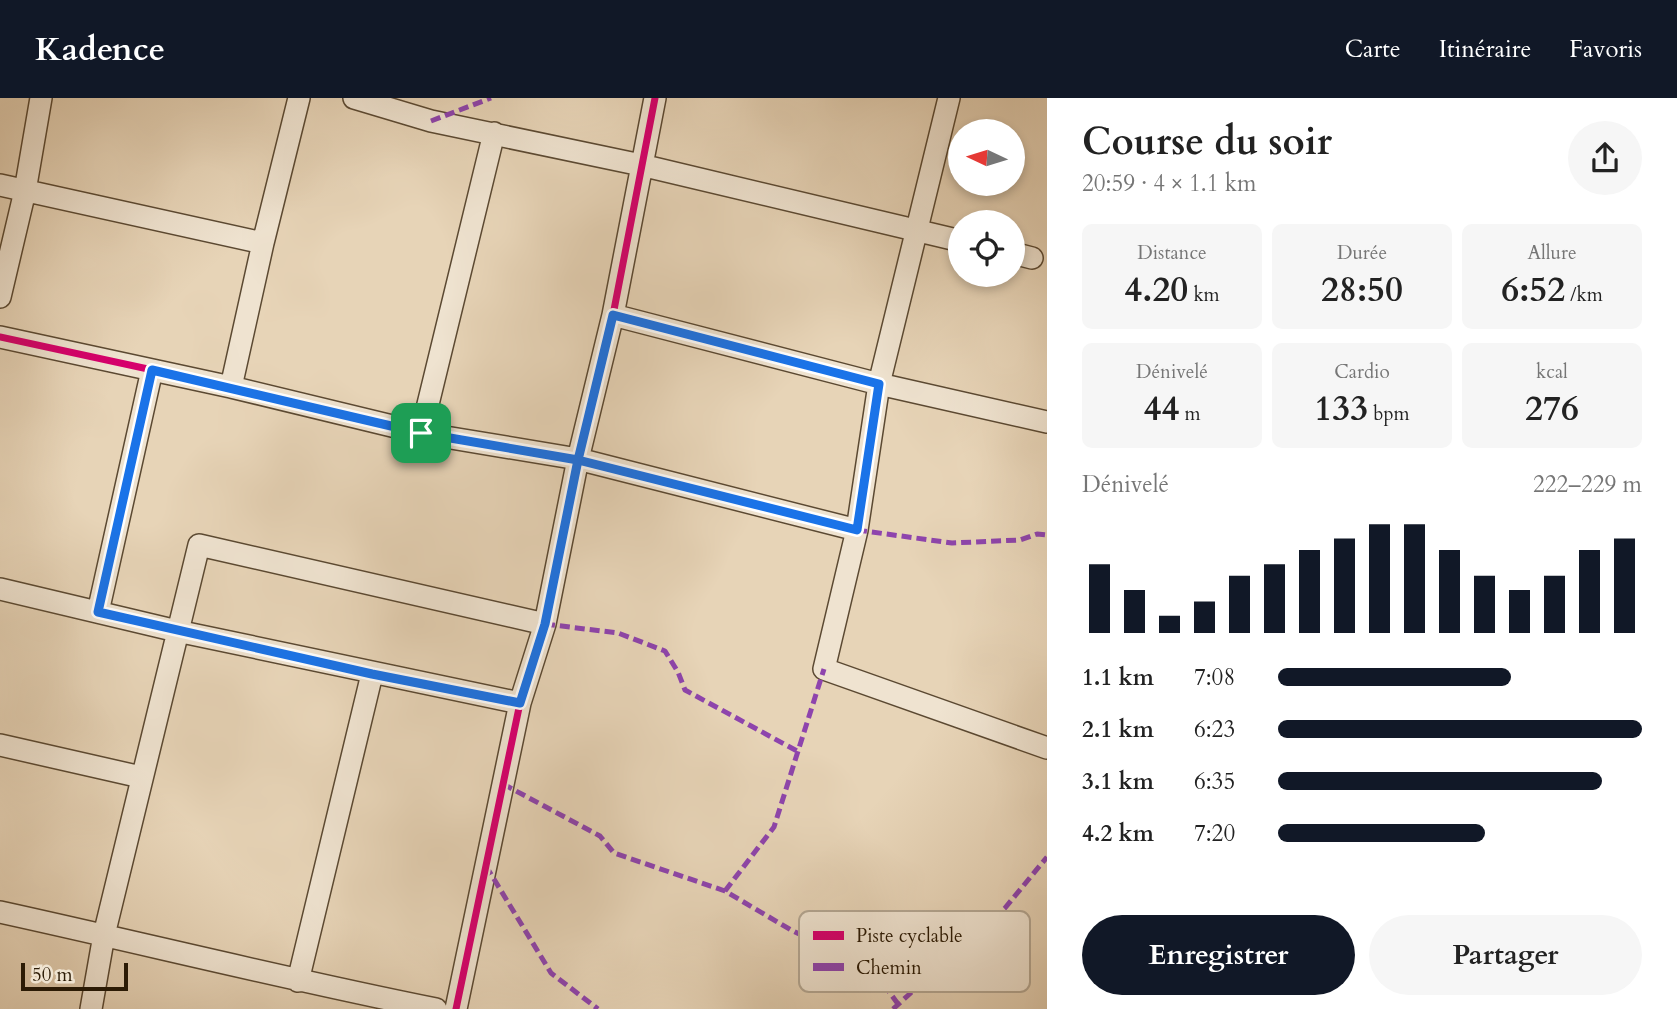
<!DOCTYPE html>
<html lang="fr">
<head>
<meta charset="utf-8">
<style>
	body { margin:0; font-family:Cardo,serif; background:#f6f6f6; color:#222; height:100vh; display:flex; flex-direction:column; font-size:26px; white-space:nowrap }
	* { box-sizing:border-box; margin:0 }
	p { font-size:23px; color:#767676 }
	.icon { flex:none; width:38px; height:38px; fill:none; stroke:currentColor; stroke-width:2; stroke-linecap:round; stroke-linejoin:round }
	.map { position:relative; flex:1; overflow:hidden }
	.drawer { display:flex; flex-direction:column; background:#fff; width:630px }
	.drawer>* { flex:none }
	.needle { width:46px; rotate:274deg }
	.controls { position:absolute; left:948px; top:21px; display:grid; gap:14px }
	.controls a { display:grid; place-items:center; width:77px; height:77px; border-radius:50%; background:#fff; box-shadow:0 4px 10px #0003; font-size:35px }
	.scale { position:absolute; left:21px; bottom:18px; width:107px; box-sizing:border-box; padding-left:7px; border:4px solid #2c1b05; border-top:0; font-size:19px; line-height:24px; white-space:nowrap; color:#2c1b05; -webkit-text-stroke:5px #efe3d0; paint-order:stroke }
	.pin { position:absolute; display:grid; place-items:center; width:60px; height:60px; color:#fff; margin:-30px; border-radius:14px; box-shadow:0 4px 10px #0006 }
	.round { display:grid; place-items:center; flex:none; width:74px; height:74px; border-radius:37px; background:#f6f6f6 }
	.overview { display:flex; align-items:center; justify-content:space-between; height:119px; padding:0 35px }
	h1 { font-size:38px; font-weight:600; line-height:52px }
	.stats { display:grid; grid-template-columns:repeat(3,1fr); gap:10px; height:119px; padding:7px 35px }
	.stats div { display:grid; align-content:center; border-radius:10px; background:#f6f6f6; text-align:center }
	.stats b { font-size:35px; font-weight:600 }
	.stats small { font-size:19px; font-weight:400 }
	.stats p { font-size:19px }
	.chart { height:196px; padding:14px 35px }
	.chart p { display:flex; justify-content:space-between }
	.chart svg { width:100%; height:126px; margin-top:7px; stroke:#111827; stroke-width:6 }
	.cta { display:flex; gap:14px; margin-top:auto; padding:14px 35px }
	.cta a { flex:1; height:80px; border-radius:42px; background:#111827; color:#fff; font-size:28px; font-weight:600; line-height:80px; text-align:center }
	.cta a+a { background:#f6f6f6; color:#222 }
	ul { padding:0 35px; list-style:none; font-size:23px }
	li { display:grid; grid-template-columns:112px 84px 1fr; align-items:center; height:52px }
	li i { height:18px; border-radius:9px; background:#111827 }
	header { display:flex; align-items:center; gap:42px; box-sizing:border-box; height:98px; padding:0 35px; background:#111827; color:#fff }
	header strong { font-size:33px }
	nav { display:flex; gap:38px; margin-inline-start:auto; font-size:24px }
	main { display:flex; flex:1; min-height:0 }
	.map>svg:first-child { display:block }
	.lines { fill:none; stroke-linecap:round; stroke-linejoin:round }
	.minor-casing { stroke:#5b4932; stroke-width:24 }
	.minor { stroke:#efe3d0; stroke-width:21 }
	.quiet { stroke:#8e44ad; stroke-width:5; stroke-dasharray:10 5; stroke-linecap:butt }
	.cycleway-casing { stroke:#efe3d0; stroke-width:11 }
	.cycleway { stroke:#d6006c; stroke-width:7 }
	.route-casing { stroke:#fff; stroke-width:14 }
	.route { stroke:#1a73e8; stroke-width:9 }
	.key { fill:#efe3d0; stroke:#b4a793; stroke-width:2 }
	.key-label { font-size:19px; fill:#2c1b05 }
</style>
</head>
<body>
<header>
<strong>Kadence</strong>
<nav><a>Carte</a><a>Itinéraire</a><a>Favoris</a></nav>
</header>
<main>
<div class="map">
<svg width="1047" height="911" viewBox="0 0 1047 911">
	<rect width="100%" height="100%" fill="#e7d4b7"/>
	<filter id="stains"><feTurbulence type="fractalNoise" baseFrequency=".00286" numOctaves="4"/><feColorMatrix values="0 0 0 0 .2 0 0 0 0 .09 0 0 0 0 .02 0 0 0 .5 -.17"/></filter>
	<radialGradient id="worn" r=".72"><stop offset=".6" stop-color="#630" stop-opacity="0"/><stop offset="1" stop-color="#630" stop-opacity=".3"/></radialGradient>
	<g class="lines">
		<defs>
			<path id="minor" d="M354,0L431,23L641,67L961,143
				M949,0L879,286L857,432L824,571L1047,650
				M0,87L263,145
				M1013,155L1032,160
				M0,199L25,93L41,0
				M613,217L879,286L1047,324
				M0,239L231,289L421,335L578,361L857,432
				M231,289L263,145L299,0
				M421,335L494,35
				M0,491L177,533L520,605
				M98,514L152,272
				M0,647L141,679
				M0,814C146,846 290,882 436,911
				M298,883L372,576
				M91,911L104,837L199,447L545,526
				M456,911L520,605L545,526L578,361L613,217L655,0"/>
		</defs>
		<use href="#minor" class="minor-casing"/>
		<use href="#minor" class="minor"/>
		<path class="quiet" d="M431,23L491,0
			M857,432L952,445L1020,442L1037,436L1047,437
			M545,526L618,535L665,553L678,574L685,592L797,653
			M503,686L600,738L614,755L725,793L791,832L873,872L898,906
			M486,768L551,875L598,911
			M725,793L774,729L824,571
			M893,911L1005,810L1047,759"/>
		<defs>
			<path id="cycleway" d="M0,239L231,289L421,335L578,361L857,432
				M456,911L520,605L545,526L578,361L613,217L655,0"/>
		</defs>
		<use href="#cycleway" class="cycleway-casing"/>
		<use href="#cycleway" class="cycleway"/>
	</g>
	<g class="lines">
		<defs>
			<path id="route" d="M421,335L152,272L98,514L372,576L520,605L545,526L578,362L857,432L879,286L613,217L578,362L421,335"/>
		</defs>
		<use href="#route" class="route-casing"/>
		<use href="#route" class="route"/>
	</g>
	<rect x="799" y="813" width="231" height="81" rx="10" class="key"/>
	<rect x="813" y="833" width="31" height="9" fill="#d6006c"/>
	<rect x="813" y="865" width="31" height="8" fill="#8e44ad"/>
	<g class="key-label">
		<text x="856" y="844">Piste cyclable</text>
		<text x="856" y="876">Chemin</text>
	</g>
	<rect width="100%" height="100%" filter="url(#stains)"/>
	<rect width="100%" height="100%" fill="url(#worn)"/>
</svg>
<div class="controls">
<a><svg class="needle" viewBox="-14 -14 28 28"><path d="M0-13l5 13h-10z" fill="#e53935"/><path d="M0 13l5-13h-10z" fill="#767676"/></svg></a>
<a><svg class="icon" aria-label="locate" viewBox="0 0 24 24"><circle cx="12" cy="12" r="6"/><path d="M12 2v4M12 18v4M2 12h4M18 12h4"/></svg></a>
</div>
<div class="scale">50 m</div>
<div class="pin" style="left:421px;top:335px;background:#1e9e55"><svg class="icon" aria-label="arrive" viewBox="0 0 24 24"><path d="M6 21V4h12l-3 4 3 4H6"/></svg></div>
</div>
<section class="drawer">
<div class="overview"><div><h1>Course du soir</h1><p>20:59 · 4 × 1.1 km</p></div><a class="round"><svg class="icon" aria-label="share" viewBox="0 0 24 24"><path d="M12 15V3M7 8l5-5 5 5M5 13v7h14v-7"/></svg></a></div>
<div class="stats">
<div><p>Distance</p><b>4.20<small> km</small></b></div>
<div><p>Durée</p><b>28:50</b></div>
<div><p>Allure</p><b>6:52<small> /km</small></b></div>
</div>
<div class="stats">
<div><p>Dénivelé</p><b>44<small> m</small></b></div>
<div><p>Cardio</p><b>133<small> bpm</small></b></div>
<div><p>kcal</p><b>276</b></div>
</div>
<div class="chart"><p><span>Dénivelé</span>222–229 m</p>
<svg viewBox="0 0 160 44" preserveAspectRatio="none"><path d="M5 44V20M15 44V29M25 44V38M35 44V33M45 44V24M55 44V20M65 44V15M75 44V11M85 44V6M95 44V6M105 44V15M115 44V24M125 44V29M135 44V24M145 44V15M155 44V11"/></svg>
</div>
<ul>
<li><b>1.1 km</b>7:08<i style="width:64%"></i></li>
<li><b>2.1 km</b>6:23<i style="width:100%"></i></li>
<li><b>3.1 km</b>6:35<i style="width:89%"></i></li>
<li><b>4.2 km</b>7:20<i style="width:57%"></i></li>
</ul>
<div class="cta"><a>Enregistrer</a><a>Partager</a></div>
</section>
</main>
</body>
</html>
